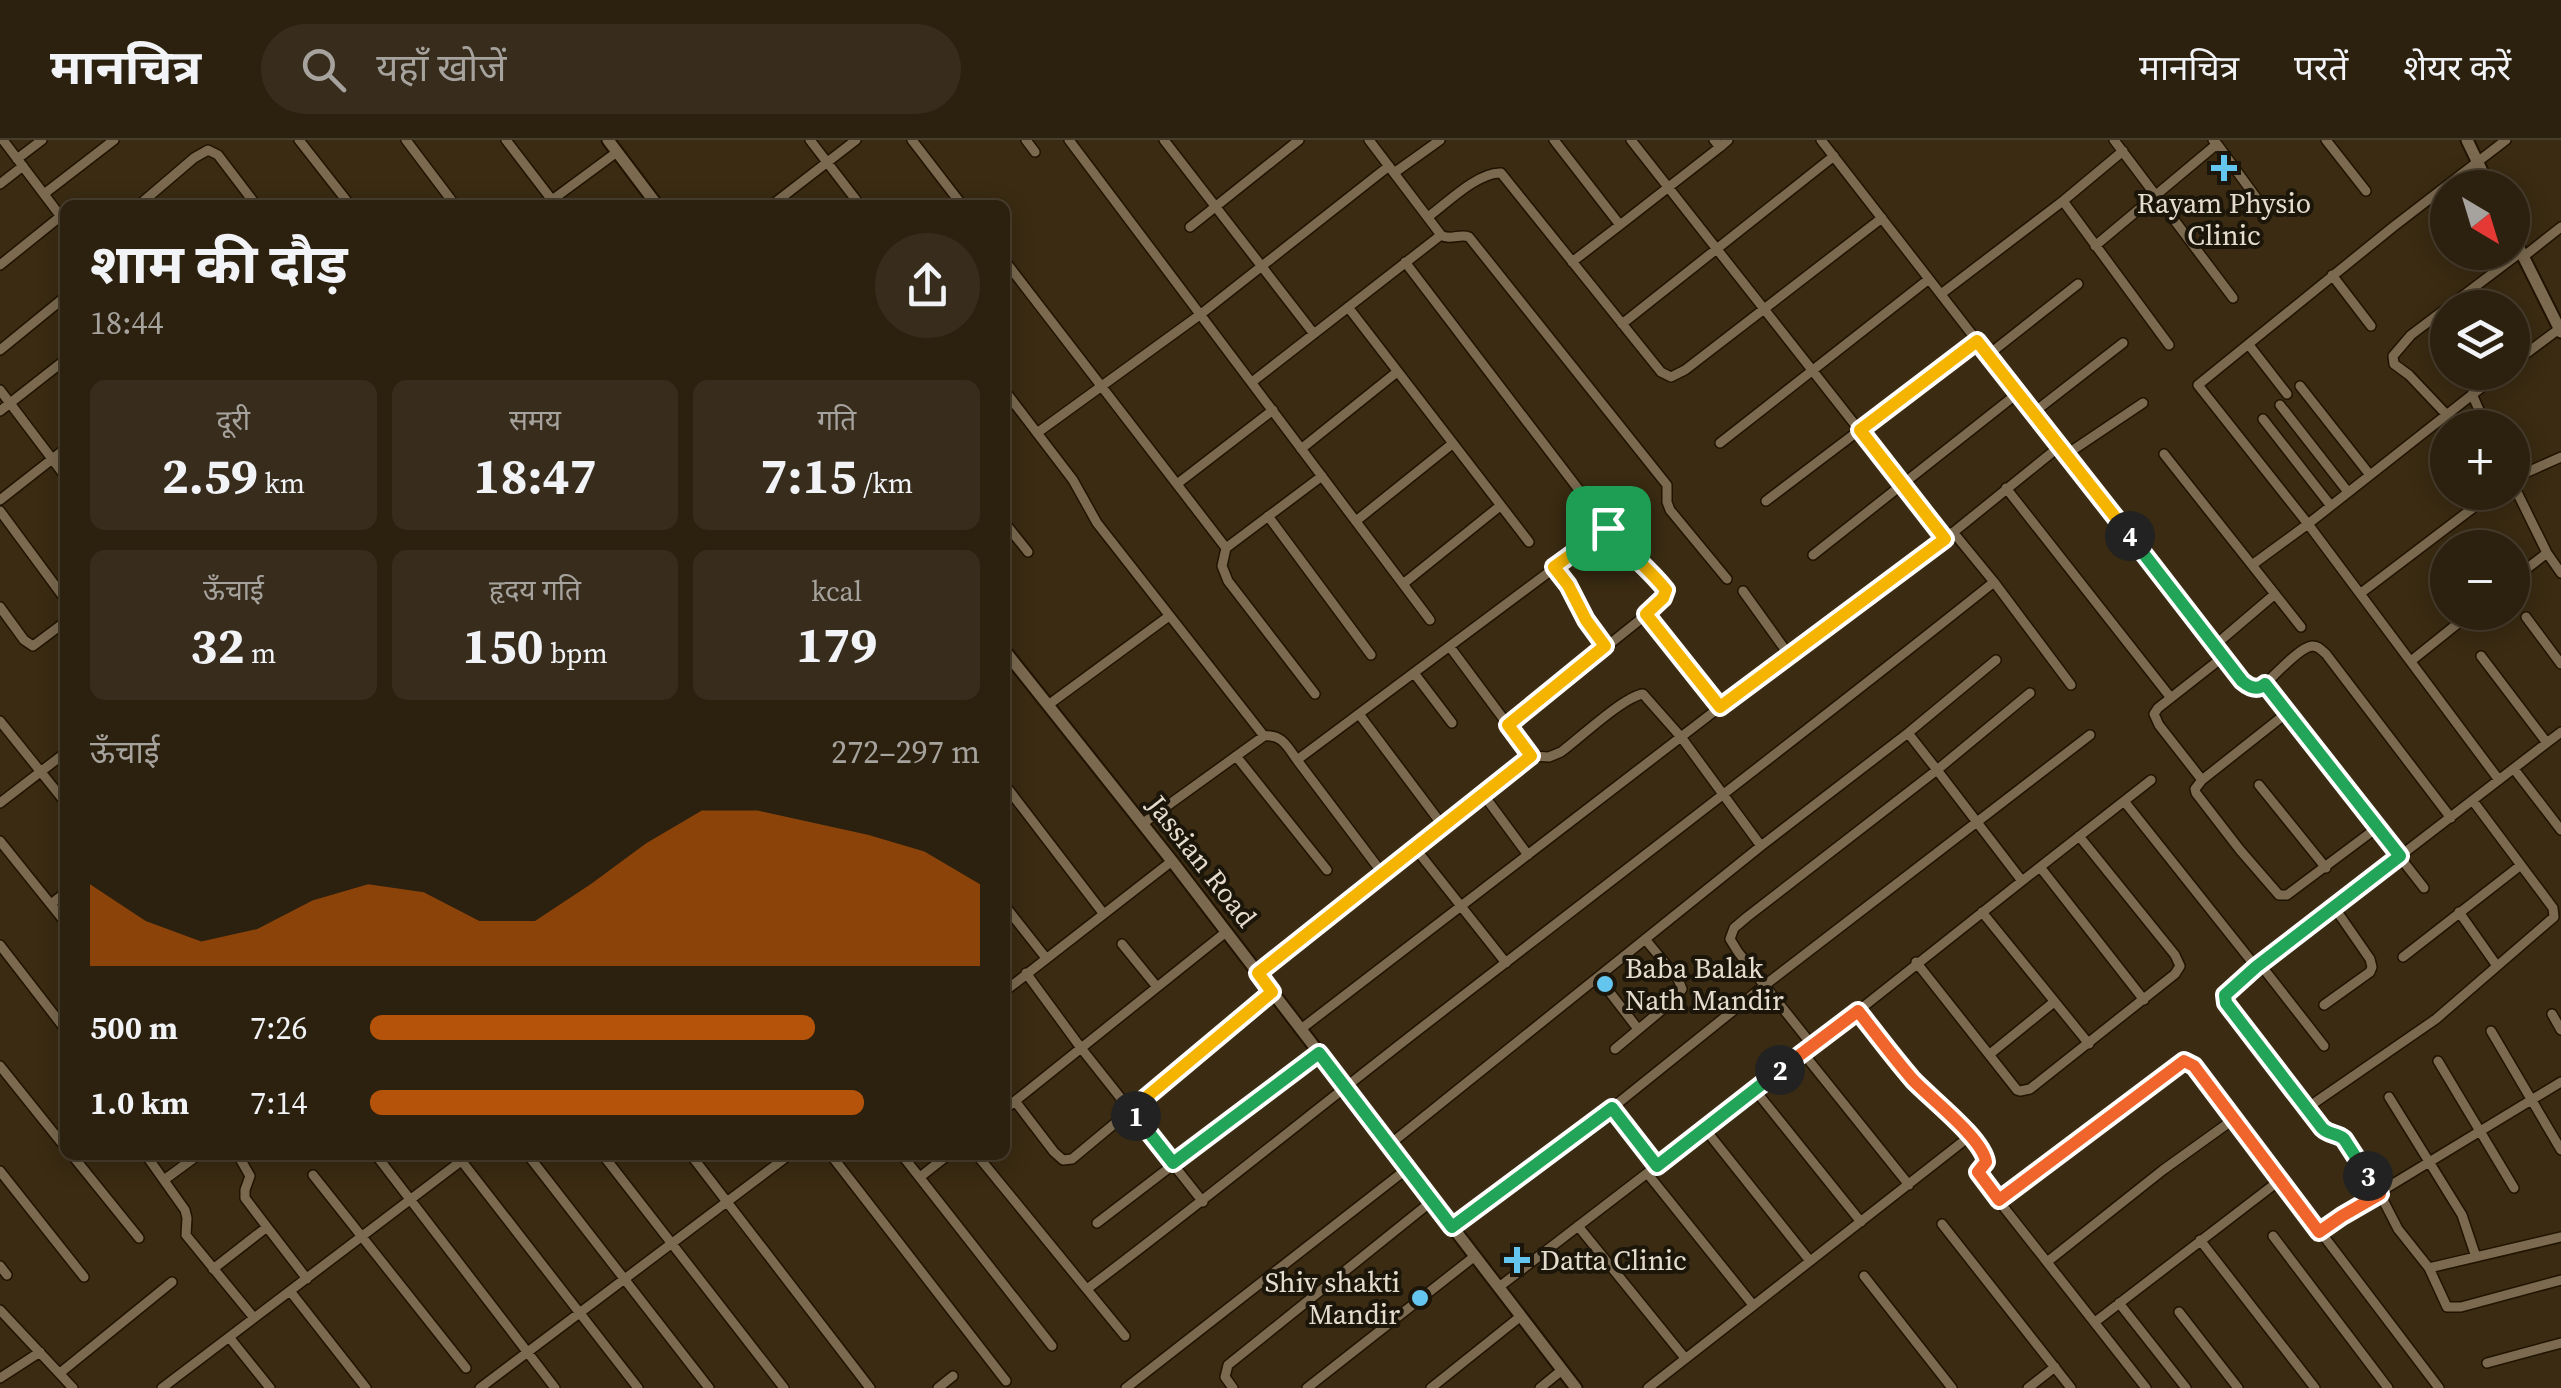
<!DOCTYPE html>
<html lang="hi">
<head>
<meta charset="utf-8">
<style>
	body { margin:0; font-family:"Source Serif 4","Noto Sans Devanagari",serif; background:#382d1c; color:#f1f3f6; height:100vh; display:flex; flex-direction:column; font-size:38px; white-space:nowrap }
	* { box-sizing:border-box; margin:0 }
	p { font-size:32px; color:#a6a39e }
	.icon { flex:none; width:55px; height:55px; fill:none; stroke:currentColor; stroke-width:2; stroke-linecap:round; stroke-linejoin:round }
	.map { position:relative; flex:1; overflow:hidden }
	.sheet { position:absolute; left:60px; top:60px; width:950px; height:960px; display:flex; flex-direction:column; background:#2c200e; border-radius:15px; box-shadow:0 5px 25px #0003,0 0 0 2px #483e2e }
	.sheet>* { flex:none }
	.needle { width:65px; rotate:142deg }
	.controls { position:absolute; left:2430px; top:30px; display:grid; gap:20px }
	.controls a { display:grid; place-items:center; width:100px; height:100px; border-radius:50%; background:#2c200e; box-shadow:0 5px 25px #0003,0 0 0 2px #483e2e; font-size:50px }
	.pin { position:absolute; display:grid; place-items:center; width:85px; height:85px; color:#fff; margin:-42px; border-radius:20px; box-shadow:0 5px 15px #0006 }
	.km { position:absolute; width:50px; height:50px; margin:-25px; border-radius:50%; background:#222; color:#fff; font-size:28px; line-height:50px; text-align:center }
	.round { display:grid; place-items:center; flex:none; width:105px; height:105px; border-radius:52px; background:#382d1c }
	.headline { display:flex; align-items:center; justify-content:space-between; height:170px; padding:0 30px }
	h1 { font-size:55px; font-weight:700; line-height:75px }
	.metrics { display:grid; grid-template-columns:repeat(3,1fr); gap:15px; height:170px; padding:10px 30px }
	.metrics div { display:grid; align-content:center; border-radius:15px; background:#382d1c; text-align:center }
	.metrics b { font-size:50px; font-weight:700 }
	.metrics small { font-size:28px; font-weight:400 }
	.metrics p { font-size:28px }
	.chart { height:280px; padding:20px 30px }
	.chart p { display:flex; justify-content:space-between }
	.chart svg { width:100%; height:180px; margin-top:10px; fill:#b45309; opacity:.7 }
	ul { padding:0 30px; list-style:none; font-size:32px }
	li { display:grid; grid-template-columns:160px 120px 1fr; align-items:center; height:75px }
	li i { height:25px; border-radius:12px; background:#b45309 }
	header { display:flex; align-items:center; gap:60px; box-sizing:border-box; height:140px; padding:0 50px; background:#2c200e; border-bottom:2px solid #483e2e }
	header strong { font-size:48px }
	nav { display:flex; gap:55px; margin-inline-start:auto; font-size:35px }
	.search { width:700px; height:90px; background:#382d1c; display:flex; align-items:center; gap:25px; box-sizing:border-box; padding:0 35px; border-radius:55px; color:#a6a39e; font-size:38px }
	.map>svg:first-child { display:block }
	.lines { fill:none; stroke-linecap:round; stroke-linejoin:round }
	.minor-casing { stroke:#201300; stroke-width:12 }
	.tertiary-casing { stroke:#201300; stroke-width:15 }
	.minor { stroke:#7b6a50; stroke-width:9 }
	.tertiary { stroke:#7b6a50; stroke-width:11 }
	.split-1-casing { stroke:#fff; stroke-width:20 }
	.split-2-casing { stroke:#fff; stroke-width:20 }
	.split-3-casing { stroke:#fff; stroke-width:20 }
	.split-4-casing { stroke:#fff; stroke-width:20 }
	.split-5-casing { stroke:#fff; stroke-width:20 }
	.split-1 { stroke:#f5b400; stroke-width:12 }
	.split-2 { stroke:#22a559; stroke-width:12 }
	.split-3 { stroke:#f0652b; stroke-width:12 }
	.split-4 { stroke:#22a559; stroke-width:12 }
	.split-5 { stroke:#f5b400; stroke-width:12 }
	.poi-dot { fill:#64c5ee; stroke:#1b150a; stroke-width:4 }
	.labels { text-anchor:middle; stroke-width:8; stroke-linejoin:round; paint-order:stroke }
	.poi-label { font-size:28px; fill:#e6dcce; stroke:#1b150a; text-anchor:start }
	.street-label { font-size:28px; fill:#e6dcce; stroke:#1b150a }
</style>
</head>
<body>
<header>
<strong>मानचित्र</strong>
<div class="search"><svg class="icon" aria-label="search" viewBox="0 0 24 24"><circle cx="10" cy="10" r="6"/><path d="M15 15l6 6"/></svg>यहाँ खोजें</div>
<nav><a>मानचित्र</a><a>परतें</a><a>शेयर करें</a></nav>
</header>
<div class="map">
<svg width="2561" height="1248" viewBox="0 0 2561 1248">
	<rect width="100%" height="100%" fill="#3a2b12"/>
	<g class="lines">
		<defs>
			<path id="minor" d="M3,0L65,82
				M299,0L350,65
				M406,0L455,65
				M506,0L552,60L617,12
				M810,0L860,65
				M912,0L962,65
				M1026,0L1035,12
				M1069,0L1430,480
				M1164,0L1314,194
				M1369,0L1441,95C1451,101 1460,93 1469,97L1667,345V362L1670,370L1727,439
				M1554,0L1620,85L1720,7
				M1631,0L1945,399
				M1714,0L1720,7L1728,0
				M1821,0L2228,524L2249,547H2261L2265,544
				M2114,0L2233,158
				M2326,0L2366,51
				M2217,4L2260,63
				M2123,11L2063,61L2169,205
				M17,19L42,0
				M1394,33L1440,0
				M0,44L23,26
				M44,54L114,0
				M139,65L194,18L208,10L218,15L256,65
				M772,65L856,0
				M1428,77C1447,63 1478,32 1501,33L1661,232L1671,237L1685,230L1882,78
				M1190,87L1299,0
				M2095,106L2217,4L2213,0
				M2523,117L2561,87
				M1005,121L1226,408L1322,336
				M1572,122L1620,85
				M0,125L61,76
				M2332,135L2371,186
				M1941,154L2063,61
				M1348,167L1529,402
				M1622,184L1834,16
				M2249,205L2287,254
				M0,210L65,157
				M1988,215L2078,144
				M2512,224L2559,189
				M1252,242L1441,95
				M2300,246L2370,335
				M0,250L65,336
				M1005,251L1073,340L1097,383L1264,596
				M2472,254L2487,288
				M2280,265L2348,352
				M0,271L65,220
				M2033,273L2123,203
				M2446,274L2409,235L2394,224L2393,216L2411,195L2521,112
				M2263,279L2331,366
				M1037,293L1201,174L1389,26
				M1720,303L1929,139
				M1301,309L1397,232
				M2067,314L2143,263
				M2164,314L2301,487
				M2512,339L2561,317
				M2512,342L2547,413L2561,433
				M1177,344L1273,270
				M2006,348L2171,558
				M0,360L65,309
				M1766,361L1977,201
				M0,371L65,459
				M1268,376L1371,515
				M1356,381L1452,304
				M1005,383L1028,412
				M1226,408L1222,426L1228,441L1315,554
				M1813,415L2018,253
				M2252,425L2308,384L2198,245L2393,87L2506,0
				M1554,427L1568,445L1586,480L1605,506
				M2512,440L2547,413
				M1994,442L2071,545
				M1403,444L1500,366
				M1743,451L1789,515
				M2361,453L2494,352
				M0,467L24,500L33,506L65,482
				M1646,475L1720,567
				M2526,477L2561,524
				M2214,506L2275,454
				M2481,516L2547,603
				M2223,517L2158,568L2154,574L2159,585L2202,640L2288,572
				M2411,521L2472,472
				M1414,533L1452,583
				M1048,565L1169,476
				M1359,574L1443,686
				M0,581L65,662
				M1508,585L1646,475L1667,454L1649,428L1629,414L1608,388
				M2561,592L2256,827L2227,851L2225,858L2236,876L2322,988C2329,995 2337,993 2344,999L2380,1054L2398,1089L2429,1128L2447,1167H2461L2561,1140
				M1908,593L1937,630L2030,553
				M1236,616L1327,730
				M1531,616L1549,617L1561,612C1580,598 1623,557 1643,554L1681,597L1761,706L1908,593L1996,520
				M2514,629L2561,690
				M2202,640L2195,649L2196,653L2240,710L2279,755H2287L2378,687
				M2499,640L2308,384L2501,232
				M1005,645L1103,773
				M2259,645L2326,728
				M1483,654L1528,715
				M2124,661L2256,827
				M0,663L65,613
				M1142,684L1264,596C1282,594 1287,606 1297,620
				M0,701L65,782
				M1415,708L1506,823
				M2040,727L2144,860
				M1383,734L1297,620L1608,388L1405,122
				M2424,748L2265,544C2275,535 2300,507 2312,506C2319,506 2321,510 2326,514L2451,678
				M51,764L65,753
				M1005,766L1046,818
				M1982,772L2089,904
				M2459,772L2497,826
				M1122,804L1157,847
				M0,805L65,889
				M2403,817L2521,725
				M1916,822L2017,950L2020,951L2030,949L2175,834L2180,826L2175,815L2079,696
				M2260,824L2324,906
				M1026,833L1081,908L1203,1062
				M1258,833L1531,616L1450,507
				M1598,837L1638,889
				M1005,851L1172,721
				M2324,865L2370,832L2372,827L2370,819L2334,767
				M1858,871C1876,894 1894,918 1913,939C1931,959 1983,999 1986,1022L1979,1030L1980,1037L2146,1248
				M2552,874L2561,890
				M1301,889L1720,567L1945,399L2060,306
				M2491,891L2561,1010
				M1812,905L1738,812L1730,799L1734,788L1747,777L1937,630L2022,741L2151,640
				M1615,909L1676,858L1682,849L1678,839L1645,799
				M1803,913L1909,1045
				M1990,914L2054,862
				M2438,921L2514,1048
				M0,926L65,1007
				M1755,950L1861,1082
				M2389,957L2462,1075L2476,1117
				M1015,961L1054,1012L1063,1020L1072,1019L1273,852
				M1612,968L1657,1026
				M2307,968L2436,879L2554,777L2553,768L2473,661
				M1005,969L1226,792
				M1705,989L1810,1121
				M1389,1005L1761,706
				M72,1015L139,1098
				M146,1015L185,1070L187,1078L186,1095L254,1178
				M238,1015L250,1036L245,1050V1058L267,1087
				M376,1015L555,1248
				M457,1015L638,1248
				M528,1015L709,1248
				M603,1015L784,1248
				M691,1015L870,1248
				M831,1015L1006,1241
				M902,1015L1052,1206
				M977,1015L1125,1196
				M0,1031L84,1137
				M1647,1033L1753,1165
				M313,1035L466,1228
				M920,1037L948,1015
				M164,1040L198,1015
				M1999,1060L2181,923L2188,921L2225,966L2439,1248
				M1097,1083L1319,913
				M1942,1084L2071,1248
				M1578,1086L1685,1218
				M1453,1087L1612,968L1765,845L2090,595
				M2319,1091L2342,1075L2561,942
				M2273,1096L2388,1248
				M2200,1100L2315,1248
				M2047,1122L2163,1030L2234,979
				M0,1126L7,1135
				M2429,1128L2561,1097
				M213,1129L267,1087L307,1139
				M1864,1136L1952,1248
				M1499,1147L1858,871L2022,741
				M1087,1149C1200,1064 1309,975 1421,888C1612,740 1805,593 1994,442L1953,392
				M290,1151L366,1248
				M2119,1163L2186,1248
				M0,1170L73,1248
				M2179,1172L2238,1248
				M2095,1182L2280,1040
				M229,1197L270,1248
				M2487,1223L2561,1203
				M60,1233L172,1142
				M0,1238L40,1212
				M162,1248L469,1015
				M480,1248L789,1015
				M938,1248L953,1236
				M1126,1248L1408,1028
				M1233,1248L1225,1237L1228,1225L1432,1061
				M1307,1248L1475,1116
				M1431,1248L1521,1176
				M1540,1248L1562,1230
				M1648,1248L1970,996
				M2028,1248L2055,1227"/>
			<path id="tertiary" d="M608,0L657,65
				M2467,0L2490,48
				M2512,94L2561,192
				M1005,511L1172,721L1576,1248"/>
		</defs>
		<use href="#minor" class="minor-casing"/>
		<use href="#tertiary" class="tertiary-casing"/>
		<use href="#minor" class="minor"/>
		<use href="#tertiary" class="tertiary"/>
	</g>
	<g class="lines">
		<defs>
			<path id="split-1" d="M1136,976L1131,970L1272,852L1258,833L1531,616L1508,585L1605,506L1586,480L1568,445L1554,427L1608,388"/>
			<path id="split-2" d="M1136,976L1173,1023L1319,913L1452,1087L1612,968L1657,1026L1780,930"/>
			<path id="split-3" d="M1780,930L1858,871C1876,894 1894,918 1913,940C1931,959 1983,999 1986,1022L1978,1032L1999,1060L2184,921L2194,926L2319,1092L2342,1076L2380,1054L2368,1036"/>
			<path id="split-4" d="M2130,396L2242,541C2249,547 2257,551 2265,544L2400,716L2256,827L2225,855L2226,863L2236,876L2322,988C2329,995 2337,993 2344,999L2368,1036"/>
			<path id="split-5" d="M1608,388C1627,413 1647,426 1666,450L1663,458L1646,474L1720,567L1945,399L1860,290L1977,201L2130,396"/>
		</defs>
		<use href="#split-1" class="split-1-casing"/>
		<use href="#split-2" class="split-2-casing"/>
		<use href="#split-3" class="split-3-casing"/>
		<use href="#split-4" class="split-4-casing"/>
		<use href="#split-5" class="split-5-casing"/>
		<use href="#split-1" class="split-1"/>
		<use href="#split-2" class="split-2"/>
		<use href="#split-3" class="split-3"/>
		<use href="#split-4" class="split-4"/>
		<use href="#split-5" class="split-5"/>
	</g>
	<g class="poi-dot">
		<path d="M2219 13h10v10h10v10h-10v10h-10v-10h-10v-10h10z"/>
		<circle cx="1605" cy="844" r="10"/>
		<path d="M1512 1105h10v10h10v10h-10v10h-10v-10h-10v-10h10z"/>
		<circle cx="1420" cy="1158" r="10"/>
	</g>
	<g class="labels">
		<g class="poi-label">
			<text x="2224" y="73" text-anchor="middle">Rayam Physio<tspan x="2224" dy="32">Clinic</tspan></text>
			<text x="1625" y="838">Baba Balak<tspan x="1625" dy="32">Nath Mandir</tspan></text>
			<text x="1540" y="1130">Datta Clinic</text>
			<text x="1400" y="1152" text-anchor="end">Shiv shakti<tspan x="1400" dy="32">Mandir</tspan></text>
		</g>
		<g class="street-label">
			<text transform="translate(1202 721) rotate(52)" y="10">Jassian Road</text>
		</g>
	</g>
</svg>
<div class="controls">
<a><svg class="needle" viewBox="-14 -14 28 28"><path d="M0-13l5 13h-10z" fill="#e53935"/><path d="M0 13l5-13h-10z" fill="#a6a39e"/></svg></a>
<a><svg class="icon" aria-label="layers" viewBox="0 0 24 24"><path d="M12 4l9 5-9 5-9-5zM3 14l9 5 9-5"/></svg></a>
<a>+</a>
<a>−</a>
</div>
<div class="pin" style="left:1608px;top:388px;background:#1e9e55"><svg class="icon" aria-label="arrive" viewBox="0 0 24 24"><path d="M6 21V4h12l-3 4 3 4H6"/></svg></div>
<b class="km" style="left:1136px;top:976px">1</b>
<b class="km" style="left:1780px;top:930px">2</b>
<b class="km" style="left:2368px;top:1036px">3</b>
<b class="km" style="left:2130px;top:396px">4</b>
<section class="sheet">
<div class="headline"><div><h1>शाम की दौड़</h1><p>18:44</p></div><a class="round"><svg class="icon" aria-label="share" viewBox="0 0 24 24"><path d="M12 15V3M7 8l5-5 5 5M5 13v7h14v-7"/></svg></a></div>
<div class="metrics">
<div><p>दूरी</p><b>2.59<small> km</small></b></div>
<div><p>समय</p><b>18:47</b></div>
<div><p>गति</p><b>7:15<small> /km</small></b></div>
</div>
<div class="metrics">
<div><p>ऊँचाई</p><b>32<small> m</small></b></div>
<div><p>हृदय गति</p><b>150<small> bpm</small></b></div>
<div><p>kcal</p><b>179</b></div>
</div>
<div class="chart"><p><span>ऊँचाई</span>272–297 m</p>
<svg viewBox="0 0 160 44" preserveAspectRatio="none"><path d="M0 44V24L10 33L20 38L30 35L40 28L50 24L60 26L70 33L80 33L90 24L100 14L110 6L120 6L130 9L140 12L150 16L160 24V44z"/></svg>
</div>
<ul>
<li><b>500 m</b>7:26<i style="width:73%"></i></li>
<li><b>1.0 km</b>7:14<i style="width:81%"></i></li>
</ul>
</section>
</div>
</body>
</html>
